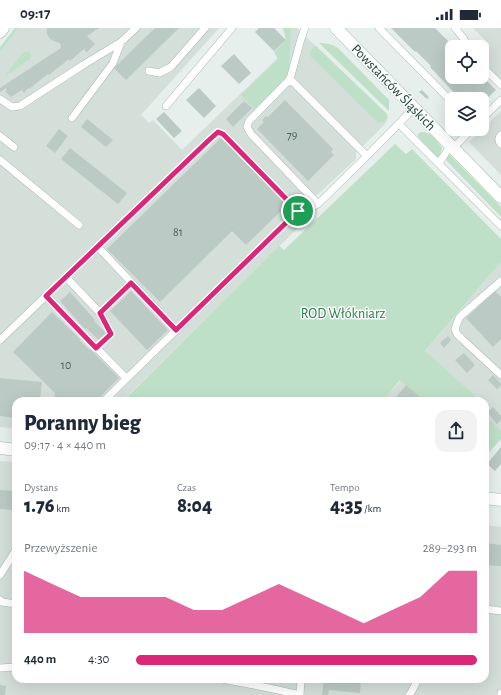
<!DOCTYPE html>
<html lang="pl">
<head>
<meta charset="utf-8">
<style>
	body { margin:0; font-family:"Alegreya Sans",sans-serif; background:#f2f2f3; color:#1f2937; height:100vh; display:flex; flex-direction:column; font-size:15px; white-space:nowrap }
	* { box-sizing:border-box; margin:0 }
	p { font-size:13px; color:#747a83 }
	.icon { flex:none; width:22px; height:22px; fill:none; stroke:currentColor; stroke-width:2; stroke-linecap:round; stroke-linejoin:round }
	.map { position:relative; flex:1; overflow:hidden }
	.details { position:absolute; left:12px; top:369px; width:477px; height:286px; display:flex; flex-direction:column; background:#fff; border-radius:12px; box-shadow:0 4px 16px #0002 }
	.details>* { flex:none }
	.tools { position:absolute; left:445px; top:12px; display:grid; gap:8px }
	.tools a { display:grid; place-items:center; width:44px; height:44px; border-radius:8px; background:#fff; box-shadow:0 4px 16px #0002; font-size:20px }
	.pin { position:absolute; display:grid; place-items:center; width:34px; height:34px; color:#fff; margin:-17px; border:2px solid #fff; border-radius:50%; box-shadow:0 1px 4px #0007 }
	.round { display:grid; place-items:center; flex:none; width:42px; height:42px; border-radius:12px; background:#f2f2f3 }
	.summary { display:flex; align-items:center; justify-content:space-between; height:68px; padding:0 12px }
	h1 { font-size:22px; font-weight:800; line-height:30px }
	.figures { display:grid; grid-template-columns:repeat(3,1fr); gap:6px; height:68px; padding:4px 12px }
	.figures div { display:grid; align-content:center }
	.figures b { font-size:20px; font-weight:800 }
	.figures small { font-size:11px; font-weight:400 }
	.figures p { font-size:11px }
	.chart { height:112px; padding:8px 12px }
	.chart p { display:flex; justify-content:space-between }
	.chart svg { width:100%; height:72px; margin-top:4px; fill:#db2777; opacity:.7 }
	ul { padding:0 12px; list-style:none; font-size:13px }
	li { display:grid; grid-template-columns:64px 48px 1fr; align-items:center; height:30px }
	li i { height:10px; border-radius:5px; background:#db2777 }
	.status { display:flex; justify-content:space-between; align-items:center; height:28px; padding:0 20px; background:#fff; direction:ltr }
	.status svg { height:11px; fill:currentColor }
	.map>svg:first-child { display:block }
	.built { fill:#d4dfda }
	.green { fill:#bfe0c8 }
	.building { fill:#bbcac4 }
	.lines { fill:none; stroke-linecap:round; stroke-linejoin:round }
	.lane-casing { stroke:#a8b8b2; stroke-width:8 }
	.street-casing { stroke:#a8b8b2; stroke-width:13 }
	.secondary-casing { stroke:#a4bbb3; stroke-width:13 }
	.lane { stroke:#fff; stroke-width:7 }
	.street { stroke:#fff; stroke-width:12 }
	.secondary { stroke:#fff; stroke-width:12 }
	.route-casing { stroke:#fff; stroke-width:8 }
	.route { stroke:#db2777; stroke-width:5 }
	.labels { text-anchor:middle; stroke-width:3; stroke-linejoin:round; paint-order:stroke }
	.number-label { font-size:12px; fill:#4a645c }
	.street-label { font-size:14px; fill:#24423a; stroke:#f7fbf9 }
	.park-label { font-size:14px; fill:#2d7a4b; stroke:#f7fbf9 }
</style>
</head>
<body>
<div class="status"><b>09:17</b><svg viewBox="0 0 49 12"><path d="M0 12V9h3v3zM5 12V6h3v6zM10 12V3h3v9zM15 12V0h3v12zM26 1h20v11H26zM47 4h2v5h-2z"/></svg></div>
<div class="map">
<svg width="501" height="667" viewBox="0 0 501 667">
	<rect width="100%" height="100%" fill="#e6efeb"/>
	<path class="built" d="M19,0H219L141,87L149,95L153,92L182,122L289,19L290,0H297L388,89L385,96L356,125V131L304,179L311,187L122,373H16V401L0,399V24Z
		M473,0H501V60L482,41V25L490,17Z
		M501,83V147L469,114Z
		M501,234V411L485,429V373H383Z
		M0,433L16,434V651H485V497L501,499V667H0Z"/>
	<path class="green" d="M15,0H19L0,24V19Z
		M283,0H291L289,42L283,54L255,82L241,67L278,31L274,24L286,12Z
		M319,15C326,15 332,16 338,20L389,72V83Z
		M316,18L387,86C388,92 383,96 377,94L311,29C309,24 311,20 316,18Z
		M23,24H29L31,27L30,31L4,49Z
		M421,104C432,104 436,112 442,120L440,127L437,129L418,109V106Z
		M395,116L406,126L412,121L501,211V234L425,323L481,373H425L400,352L383,373H123L279,218L284,222Z
		M448,125L501,179V189L446,132Z
		M485,388L501,403V411L485,428Z"/>
	<path class="building" d="M47,0H99L87,8L95,16L87,24H86L84,21L70,33L69,31L49,47L48,46L29,61L28,60L24,65L22,62L11,69L5,63L7,62L6,60L0,64V60L61,20L60,15L56,14L50,11L47,6Z
		M155,0H179L126,52L114,40Z
		M259,0H274L286,12L274,23L255,4Z
		M391,0H435L454,19H452V49H482V48L496,62L482,75V71H460L430,39L431,38L416,23L415,24Z
		M234,26L251,45L239,56L221,38Z
		M199,60L216,78L204,90L186,72Z
		M422,62L429,69L427,71L419,64Z
		M285,72L333,121L331,124L334,127L308,153L257,101L264,94L262,92L266,88L268,89Z
		M244,73L252,80L233,99L226,91Z
		M164,84L182,103L174,110L156,91Z
		M87,91L113,112L106,119L81,99Z
		M59,101L68,108L55,125L46,118Z
		M221,110L287,177L246,217L232,203L160,274L107,221Z
		M70,120L127,165L118,176L61,131Z
		M131,263L168,302L147,322L110,283Z
		M495,263L501,269V311L493,319L466,290Z
		M70,264L95,292L94,293L108,307L101,314L86,300L85,301L60,273Z
		M52,284L81,312L80,313L90,322V321L119,350L96,373H54L55,365L13,324Z
		M448,308L451,312L444,320L440,315Z
		M464,325L475,337L467,345L455,332Z
		M493,347L501,356V357L497,361L488,352Z
		M0,350L42,354L40,373H16V390L0,388Z
		M406,357L425,373H393Z
		M493,379L501,388V392L497,396L487,384Z
		M501,419V436L495,443L487,436Z
		M0,462L15,463L14,482L0,481Z
		M485,515L501,517V538L485,537Z
		M324,651H361L360,665L329,662L328,667H322Z
		M470,651H482L481,654L470,653Z
		M0,657L6,658L5,667H0Z"/>
	<g class="lines">
		<defs>
			<path id="lane" d="M305,0L301,11L290,51L367,128L414,80
				M379,0L452,74
				M455,0L464,11L467,19
				M482,38L501,57
				M149,43L159,45L171,39L205,0
				M290,51L249,93L247,99L251,106L318,176L367,128
				M0,71L12,79L20,78L83,37L121,14L136,0
				M166,78L232,0
				M72,90L113,35L121,14
				M482,91L501,72
				M399,96L501,198
				M501,107C498,110 498,113 501,116
				M0,108L14,119
				M453,120L472,101
				M0,132L79,197
				M439,135L451,117
				M98,219L176,302
				M66,249L100,285
				M501,253L463,286L459,290L455,301L457,306L462,311L501,347
				M46,268L126,350
				M0,312L209,112L219,104L223,106L298,183
				M96,320L111,306L100,285L131,255
				M104,373L121,356L298,183L307,182L318,176
				M0,547L16,522
				M0,572L2,574L16,576
				M485,581L501,583
				M0,640L16,639
				M222,651L269,660L300,667
				M300,667L301,651
				M409,667L412,663L418,651
				M501,667V665"/>
			<path id="street" d="M0,420L16,422
				M485,470L501,472"/>
			<path id="secondary" d="M336,0L501,169
				M0,4L3,0"/>
		</defs>
		<use href="#lane" class="lane-casing"/>
		<use href="#street" class="street-casing"/>
		<use href="#secondary" class="secondary-casing"/>
		<use href="#lane" class="lane"/>
		<use href="#street" class="street"/>
		<use href="#secondary" class="secondary"/>
	</g>
	<g class="lines">
		<defs>
			<path id="route" d="M218,104L223,106L298,183L176,302L131,255L100,285L111,306L96,320L46,268L209,112Z"/>
		</defs>
		<use href="#route" class="route-casing"/>
		<use href="#route" class="route"/>
	</g>
	<g class="labels">
		<g class="number-label">
			<text x="292" y="111">79</text>
			<text x="178" y="208">81</text>
			<text x="66" y="341">10</text>
		</g>
		<g class="street-label">
			<text transform="translate(394 59) rotate(46)" y="5">Powstańców Śląskich</text>
		</g>
		<g class="park-label">
			<text x="343" y="290">ROD Włókniarz</text>
		</g>
	</g>
</svg>
<div class="tools">
<a><svg class="icon" aria-label="locate" viewBox="0 0 24 24"><circle cx="12" cy="12" r="6"/><path d="M12 2v4M12 18v4M2 12h4M18 12h4"/></svg></a>
<a><svg class="icon" aria-label="layers" viewBox="0 0 24 24"><path d="M12 4l9 5-9 5-9-5zM3 14l9 5 9-5"/></svg></a>
</div>
<div class="pin" style="left:298px;top:183px;background:#1e9e55"><svg class="icon" aria-label="arrive" viewBox="0 0 24 24"><path d="M6 21V4h12l-3 4 3 4H6"/></svg></div>
<section class="details">
<div class="summary"><div><h1>Poranny bieg</h1><p>09:17 · 4 × 440 m</p></div><a class="round"><svg class="icon" aria-label="share" viewBox="0 0 24 24"><path d="M12 15V3M7 8l5-5 5 5M5 13v7h14v-7"/></svg></a></div>
<div class="figures">
<div><p>Dystans</p><b>1.76<small> km</small></b></div>
<div><p>Czas</p><b>8:04</b></div>
<div><p>Tempo</p><b>4:35<small> /km</small></b></div>
</div>
<div class="chart"><p><span>Przewyższenie</span>289–293 m</p>
<svg viewBox="0 0 160 44" preserveAspectRatio="none"><path d="M0 44V6L10 14L20 22L30 22L40 22L50 22L60 30L70 30L80 22L90 14L100 22L110 30L120 38L130 30L140 22L150 6L160 6V44z"/></svg>
</div>
<ul>
<li><b>440 m</b>4:30<i style="width:100%"></i></li>
</ul>
</section>
</div>
</body>
</html>
